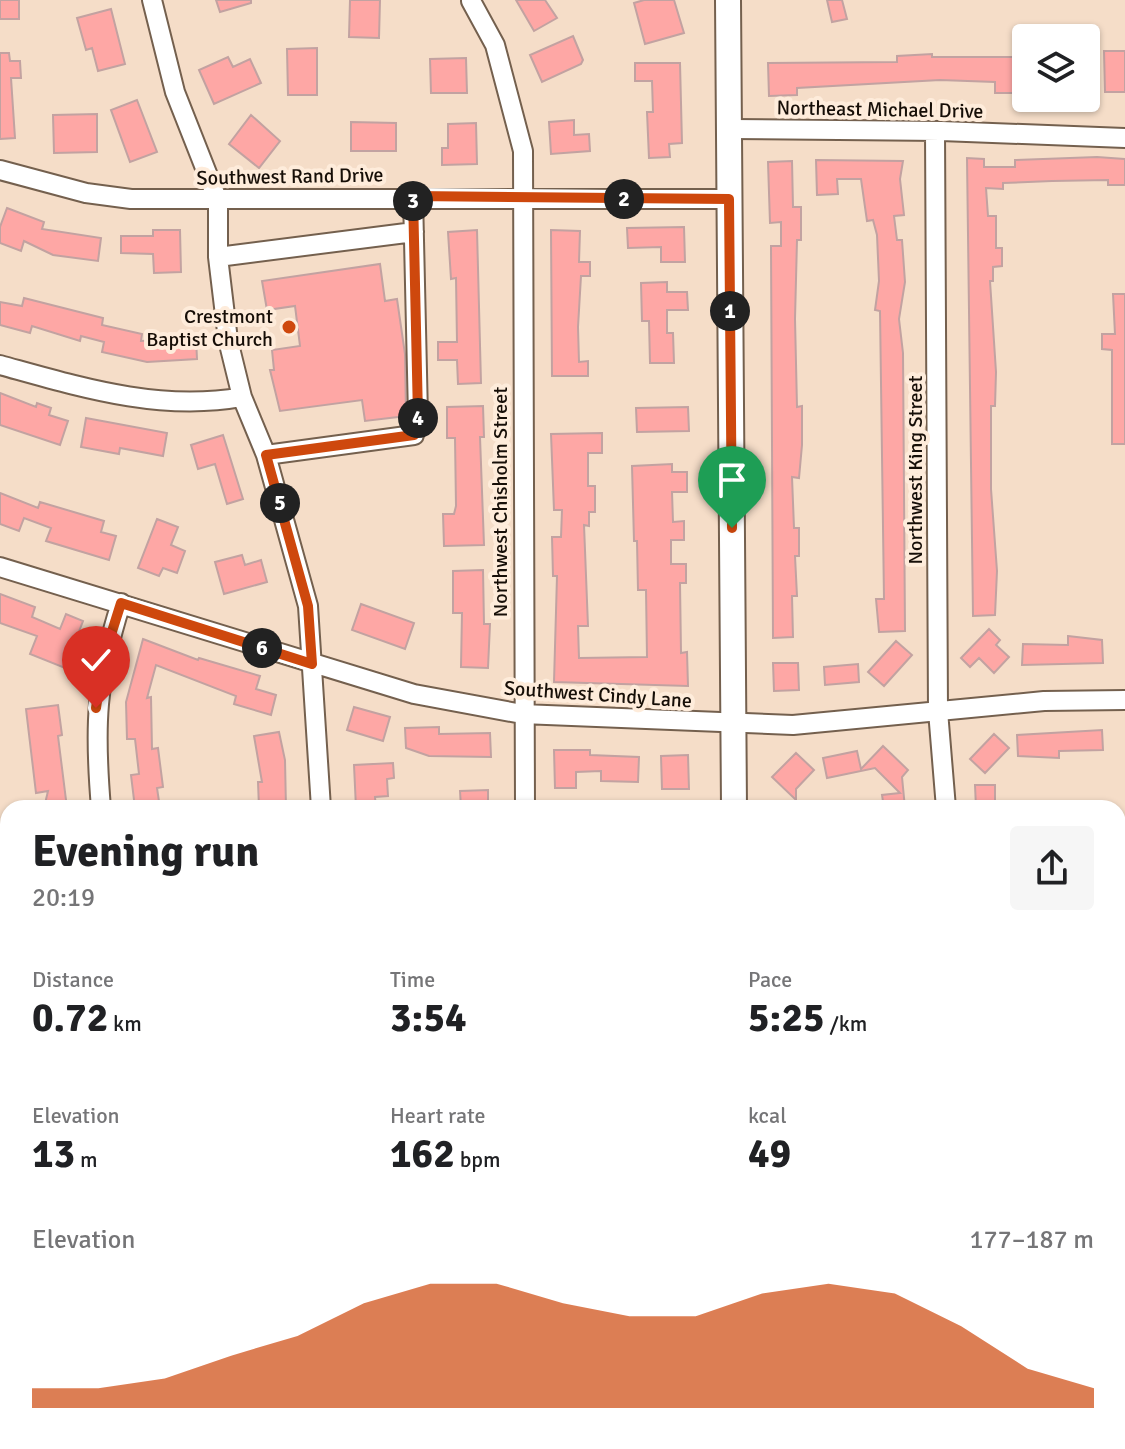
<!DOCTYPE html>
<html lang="en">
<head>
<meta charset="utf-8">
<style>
	body { margin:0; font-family:Signika,sans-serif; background:#f6f6f6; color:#202124; height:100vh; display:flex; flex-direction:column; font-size:30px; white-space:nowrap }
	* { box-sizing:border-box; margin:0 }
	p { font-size:26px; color:#757577 }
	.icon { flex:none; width:44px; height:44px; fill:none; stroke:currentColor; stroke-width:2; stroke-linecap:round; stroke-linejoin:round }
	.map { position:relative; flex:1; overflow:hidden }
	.panel { position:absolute; left:0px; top:800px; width:1126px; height:650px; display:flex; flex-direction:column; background:#fff; border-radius:24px 24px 0 0; box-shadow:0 2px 6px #0004 }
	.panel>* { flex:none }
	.controls { position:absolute; left:1012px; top:24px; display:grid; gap:16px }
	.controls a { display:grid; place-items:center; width:88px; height:88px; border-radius:8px; background:#fff; box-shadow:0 2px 6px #0004; font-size:40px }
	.pin { position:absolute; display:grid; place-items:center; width:68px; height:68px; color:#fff; margin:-82px -34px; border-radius:50% 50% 50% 0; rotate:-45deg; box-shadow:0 0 8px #0007 }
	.pin .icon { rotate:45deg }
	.km { position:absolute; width:40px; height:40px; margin:-20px; border-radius:50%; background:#222; color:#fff; font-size:22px; line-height:40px; text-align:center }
	.round { display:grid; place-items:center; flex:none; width:84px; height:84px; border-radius:8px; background:#f6f6f6 }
	.head { display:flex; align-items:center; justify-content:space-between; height:136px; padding:0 32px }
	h1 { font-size:44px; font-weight:700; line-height:60px }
	.figures { display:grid; grid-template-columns:repeat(3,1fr); gap:12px; height:136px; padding:8px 32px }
	.figures div { display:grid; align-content:center }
	.figures b { font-size:40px; font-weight:700 }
	.figures small { font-size:22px; font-weight:400 }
	.figures p { font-size:22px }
	.chart { height:224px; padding:16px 32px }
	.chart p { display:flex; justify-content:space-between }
	.chart svg { width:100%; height:144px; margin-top:8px; fill:#ce480d; opacity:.7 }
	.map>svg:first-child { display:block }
	.building { fill:#fea7a5; stroke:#c2a2a1; stroke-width:2 }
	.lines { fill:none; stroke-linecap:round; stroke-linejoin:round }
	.minor-casing { stroke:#74604e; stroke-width:22 }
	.major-casing { stroke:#74604e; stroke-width:28 }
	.minor { stroke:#fff; stroke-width:18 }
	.major { stroke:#fff; stroke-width:24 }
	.route-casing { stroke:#fff; stroke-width:16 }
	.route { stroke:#ce480d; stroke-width:10 }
	.poi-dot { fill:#ce480d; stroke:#feecdb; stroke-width:3 }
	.labels { text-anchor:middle; stroke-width:8; stroke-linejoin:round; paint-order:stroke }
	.street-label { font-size:20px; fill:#160e07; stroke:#feecdb }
	.poi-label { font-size:20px; fill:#160e07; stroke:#feecdb; text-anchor:end }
</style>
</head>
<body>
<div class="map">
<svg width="1125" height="1449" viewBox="0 0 1125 1449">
	<rect width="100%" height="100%" fill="#f5ddc8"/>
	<path class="building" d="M0,0H19V19H0Z
		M216,0H251V3L220,12Z
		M350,0H380L379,38L349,37Z
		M516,0H545L557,18L534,31Z
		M644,0H674L684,33L645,44L634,3Z
		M827,0H842L847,19L832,22Z
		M111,9L125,64L98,71L92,48L86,50L77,18Z
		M573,36L583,60L581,64L542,82L530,55Z
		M317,48V95H288L287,49Z
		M1104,51H1125V92H1105Z
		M0,53H9L10,61H20L21,78H11L15,138L0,139Z
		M932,54V57H1016L1015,93H995V82L940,80L797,88V95L769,96L768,63L897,62V56Z
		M228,57L233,67L250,59L261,83L214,104L199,70Z
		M466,58L467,93H431L430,59Z
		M635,63H680L682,143L669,144L670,157L649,158L647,112H653L652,81H635Z
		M137,100L157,152L130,162L111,110Z
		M97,114V152L54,153L53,115Z
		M251,115L280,141L259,168L229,144Z
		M574,120V135L589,134L590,151L551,154L549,122Z
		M351,122L396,123V151H351Z
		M476,123L477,164L442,165V148H448V124Z
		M1097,157L1125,159V185H1108V180L1052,181L1003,183V189L986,188L988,216H996V248H1002V266L993,267V281H990L996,372L995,406H991V489L997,571L995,615L973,616L967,158L984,159V167H1015V160Z
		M816,160L903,161L900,179L904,215L894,216L897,240H902L905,282L899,319L903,353L905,631L879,632L876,599H884L880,311L875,310L879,281L877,235L873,220L867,221L861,179H837L838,194L817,195Z
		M792,161L793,207H801V240H797L795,319L797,407L802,406V445L799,478L792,477L794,528H799V556H795L797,596H792L793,637L773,638L771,246H781V222L770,223L768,162Z
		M7,208L44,222L42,229L101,238L98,261L53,255L24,241L21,251L0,243V227Z
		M684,227L685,262H661V247L628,248L627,228Z
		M153,230H180L181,272L154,273L153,254L121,253V236H153Z
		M477,230L481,383L458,384L457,360H438V342H457L456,278L451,279L448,232Z
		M551,230L580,231L579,262H590V276H581L578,327L579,362L588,361V376H552Z
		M380,264L385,301L397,299L405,354L406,416L365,421L362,400L280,411L270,370H274L272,350L300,346L295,306L267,310L262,281Z
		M667,282V292H687L688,310H667V333H673L674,363H650L649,321H642L641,283Z
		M1113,294H1125V444H1112V350L1102,349V334H1115Z
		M24,298L103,318L102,325L142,334L141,341L196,338L197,359L147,362L102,352L104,342L81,336L80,341L32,326L30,333L0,325V302L22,306Z
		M0,393L36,407L37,403L51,408L49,415L68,421L60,445L0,425Z
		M483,406L484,437H480L484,545L444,546L443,514H454L456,506L455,438H447V407Z
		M688,407L689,431L637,432L636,408Z
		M86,418L167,433L163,456L120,448L119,454L81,447Z
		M602,433V453H588V486H595V512H589V526L584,525L588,626H578L579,658L647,657L646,590H638L637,541H634L632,466L672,464V472H687V492H672L673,522L684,521V540H671V564H686V583H680L681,653L687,652L688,686L554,682L557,576H553L552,537H561L562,510H554L551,434Z
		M223,435L243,499L227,504L215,464L198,469L191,445Z
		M0,493L38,508L40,502L104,521L101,532L116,536L109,560L46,541L51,528L24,518L19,531L0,524Z
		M157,519L178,527L171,545L185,551L177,573L163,568L159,576L138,568Z
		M242,555L245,565L261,560L267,582L224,594L215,562Z
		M483,570L484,624H490L488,668L461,667L462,613H453V571Z
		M0,594L35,607L32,617L60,629L66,614L83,621L65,668L30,654L37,636L0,623Z
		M361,604L414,623L405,649L352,630Z
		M989,629L1000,640L996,645L1009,657L994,673L979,658L970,667L961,658Z
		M1068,636L1102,640L1103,663L1022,665L1023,644L1068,645Z
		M143,639L198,660L199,658L260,676L256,689L276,695L271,715L234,704L236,696L156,665L147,698L151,697L152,749L158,748L163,787L157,788L160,808H135L131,775L139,774L135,739H127L126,702Z
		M896,641L912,655L884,686L868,672Z
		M773,663H798L799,690L774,691Z
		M858,664L859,682L825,685L824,667Z
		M58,705L62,735L58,736L67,808H44L48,791L36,793L26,709Z
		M354,707L390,717L383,741L347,730Z
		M439,727V734L490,733L491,757L429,756L406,748L405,728Z
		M1102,730L1103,750L1059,751V758L1018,756L1017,735Z
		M279,732L285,760L286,808H259L258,782H262L254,736Z
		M994,734L1009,748L985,773L970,759Z
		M883,746L908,770L902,777L905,808H884L882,795L900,793L875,768L827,778L823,758L857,751L861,769Z
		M554,750H590V755L639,757L638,782L601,781V771L576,772V788H555Z
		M796,753L814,770L796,789V800L772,777Z
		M688,755L689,789H662L661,756Z
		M393,763L394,778L387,779L388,796L375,797L376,808H356L354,765Z
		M975,785H995V808H976Z
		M488,790V808H461L460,791Z"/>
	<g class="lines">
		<defs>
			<path id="minor" d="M152,0L175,92L218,201V257L228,340L242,397L266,455L308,606L321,808
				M471,1L495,45L523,151L525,808
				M731,129L941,131L1125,138
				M935,131L938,711L946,808
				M0,170L86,193L131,199H729
				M218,257L414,232
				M0,365C80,387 159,412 242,397
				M266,455L414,435L418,416L413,196
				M0,567L414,694L522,714L793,725L1044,701L1125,700
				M101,808C94,725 96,682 121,603
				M0,1227L8,1228
				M1118,1410H1125
				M0,1425L8,1427
				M60,1442L83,1449
				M252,1449L254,1442"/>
			<path id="major" d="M728,0L734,808
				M737,1442V1449"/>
		</defs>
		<use href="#minor" class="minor-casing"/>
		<use href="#major" class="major-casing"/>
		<use href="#minor" class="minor"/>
		<use href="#major" class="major"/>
	</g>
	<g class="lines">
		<defs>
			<path id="route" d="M96,708L103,660L121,603L312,664L308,606L266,455L414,435L418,416L413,196L729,199L732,528"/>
		</defs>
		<use href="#route" class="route-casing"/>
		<use href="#route" class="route"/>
	</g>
	<circle class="poi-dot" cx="289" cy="327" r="8"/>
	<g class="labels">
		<g class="street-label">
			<text transform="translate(880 109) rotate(1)" y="7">Northeast Michael Drive</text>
			<text transform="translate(290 176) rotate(-1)" y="7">Southwest Rand Drive</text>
			<text transform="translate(915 470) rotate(-90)" y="7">Northwest King Street</text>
			<text transform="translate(500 502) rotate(-90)" y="7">Northwest Chisholm Street</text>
			<text transform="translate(598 694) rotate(4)" y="7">Southwest Cindy Lane</text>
		</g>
		<g class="poi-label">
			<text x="273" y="323">Crestmont<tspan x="273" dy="23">Baptist Church</tspan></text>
		</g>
	</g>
</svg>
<div class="controls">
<a><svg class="icon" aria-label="layers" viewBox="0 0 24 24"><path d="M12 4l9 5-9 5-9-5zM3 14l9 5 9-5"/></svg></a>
</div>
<div class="pin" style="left:732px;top:528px;background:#1e9e55"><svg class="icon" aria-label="arrive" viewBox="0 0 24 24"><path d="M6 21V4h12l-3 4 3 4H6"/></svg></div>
<div class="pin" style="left:96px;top:708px;background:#d93025"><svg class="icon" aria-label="check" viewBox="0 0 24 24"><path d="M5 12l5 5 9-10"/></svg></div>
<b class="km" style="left:730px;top:311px">1</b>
<b class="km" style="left:624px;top:199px">2</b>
<b class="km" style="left:413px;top:201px">3</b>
<b class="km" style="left:418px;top:418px">4</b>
<b class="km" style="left:280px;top:503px">5</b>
<b class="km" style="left:262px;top:648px">6</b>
<section class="panel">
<div class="head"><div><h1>Evening run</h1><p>20:19</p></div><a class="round"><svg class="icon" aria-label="share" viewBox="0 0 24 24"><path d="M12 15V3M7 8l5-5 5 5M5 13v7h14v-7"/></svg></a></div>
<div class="figures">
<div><p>Distance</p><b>0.72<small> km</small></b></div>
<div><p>Time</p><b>3:54</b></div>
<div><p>Pace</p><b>5:25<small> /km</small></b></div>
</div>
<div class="figures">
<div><p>Elevation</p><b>13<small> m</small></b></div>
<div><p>Heart rate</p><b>162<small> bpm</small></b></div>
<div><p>kcal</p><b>49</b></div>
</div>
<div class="chart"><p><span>Elevation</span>177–187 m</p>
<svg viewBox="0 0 160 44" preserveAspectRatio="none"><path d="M0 44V38L10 38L20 35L30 28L40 22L50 12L60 6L70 6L80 12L90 16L100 16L110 9L120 6L130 9L140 19L150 32L160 38V44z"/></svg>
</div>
</section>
</div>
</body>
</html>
